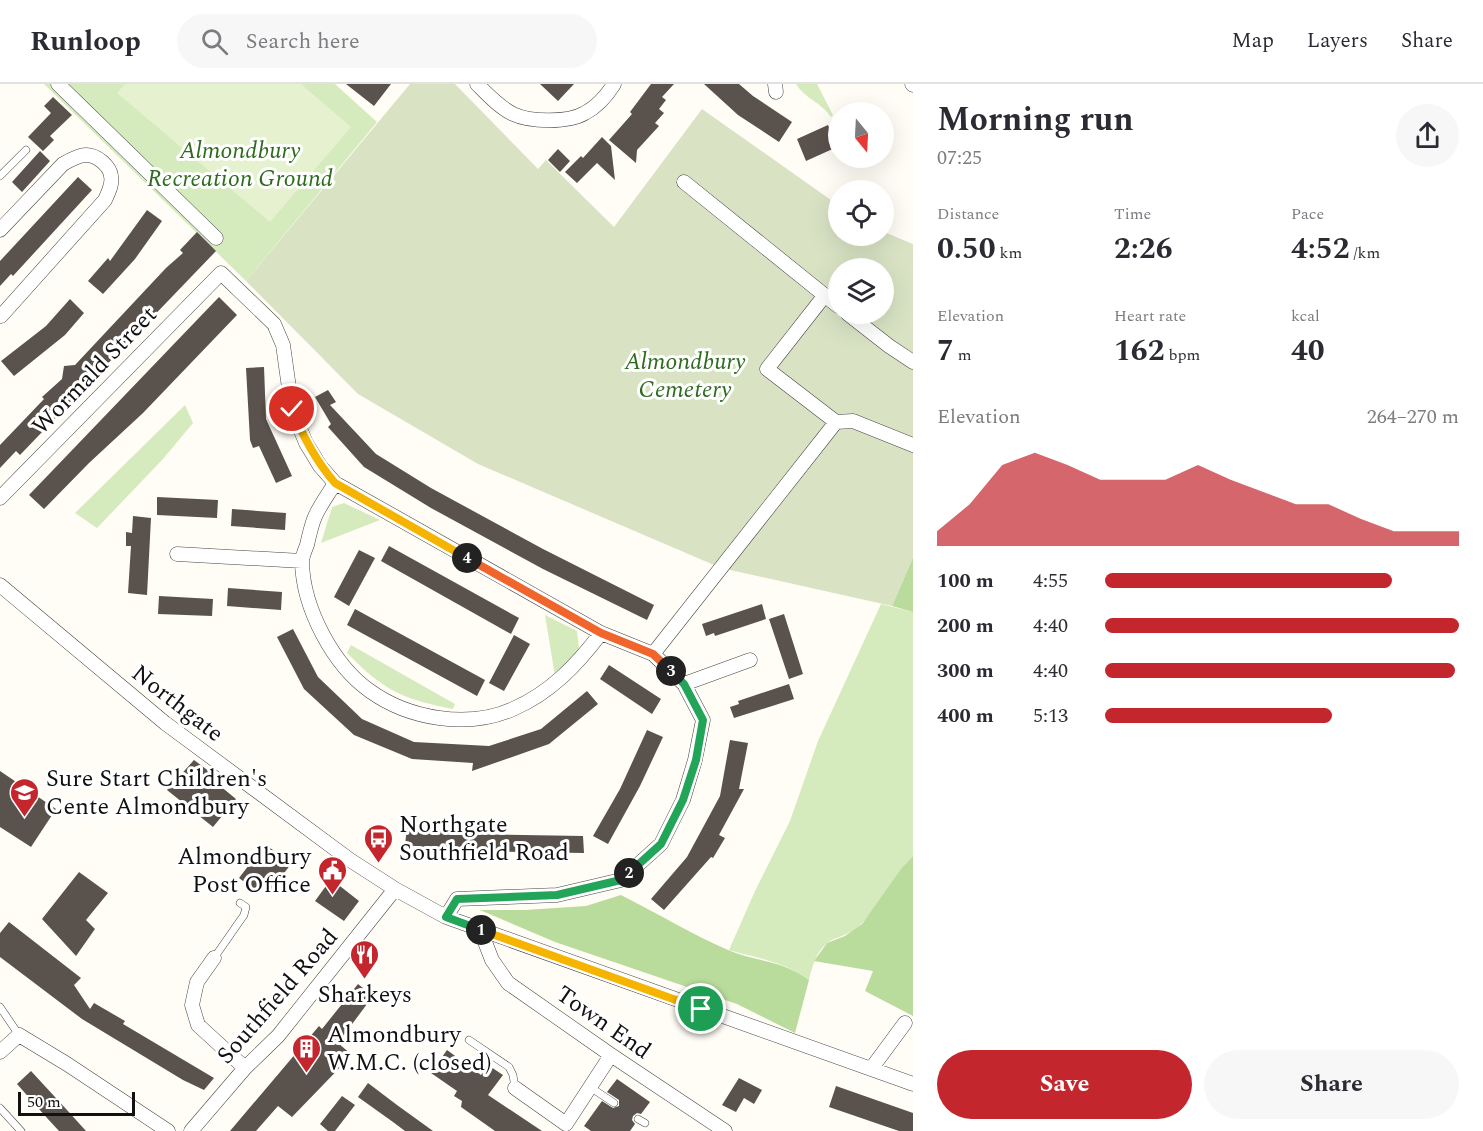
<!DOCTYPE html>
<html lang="en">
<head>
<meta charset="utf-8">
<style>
	body { margin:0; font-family:Spectral,serif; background:#f7f7f7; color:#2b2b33; height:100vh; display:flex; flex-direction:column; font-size:22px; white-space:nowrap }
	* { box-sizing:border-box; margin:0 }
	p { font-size:20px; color:#7c7c81 }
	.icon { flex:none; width:33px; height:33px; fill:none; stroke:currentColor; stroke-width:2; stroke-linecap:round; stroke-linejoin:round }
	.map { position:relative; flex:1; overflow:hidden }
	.details { display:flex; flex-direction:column; background:#fff; width:570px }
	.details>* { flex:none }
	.needle { width:39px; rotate:162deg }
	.controls { position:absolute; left:828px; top:18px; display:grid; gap:12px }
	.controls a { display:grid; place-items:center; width:66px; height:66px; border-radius:50%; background:#fff; box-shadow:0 6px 24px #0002; font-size:30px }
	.scale { position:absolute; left:18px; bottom:15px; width:117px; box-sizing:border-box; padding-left:6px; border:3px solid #111; border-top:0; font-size:16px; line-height:21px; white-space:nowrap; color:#111; -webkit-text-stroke:4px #fff; paint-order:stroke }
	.pin { position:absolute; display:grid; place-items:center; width:51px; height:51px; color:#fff; margin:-26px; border:3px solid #fff; border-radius:50%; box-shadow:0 2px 6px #0007 }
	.km { position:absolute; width:30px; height:30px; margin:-15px; border-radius:50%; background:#222; color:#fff; font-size:16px; line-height:30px; text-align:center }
	.round { display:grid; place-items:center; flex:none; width:63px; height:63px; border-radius:32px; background:#f7f7f7 }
	.summary { display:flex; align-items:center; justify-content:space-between; height:102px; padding:0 24px }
	h1 { font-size:33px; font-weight:700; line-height:45px }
	.metrics { display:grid; grid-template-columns:repeat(3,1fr); gap:9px; height:102px; padding:6px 24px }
	.metrics div { display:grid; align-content:center }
	.metrics b { font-size:30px; font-weight:700 }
	.metrics small { font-size:16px; font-weight:400 }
	.metrics p { font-size:16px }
	.chart { height:168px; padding:12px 24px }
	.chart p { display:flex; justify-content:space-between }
	.chart svg { width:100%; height:108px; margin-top:6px; fill:#c4262e; opacity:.7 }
	.primary-button { display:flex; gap:12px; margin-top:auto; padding:12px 24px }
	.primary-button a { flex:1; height:69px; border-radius:36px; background:#c4262e; color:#fff; font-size:24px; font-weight:700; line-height:69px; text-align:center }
	.primary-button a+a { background:#f7f7f7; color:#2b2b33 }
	ul { padding:0 24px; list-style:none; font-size:20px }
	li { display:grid; grid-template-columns:96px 72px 1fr; align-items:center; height:45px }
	li i { height:15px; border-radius:8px; background:#c4262e }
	header { display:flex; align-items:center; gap:36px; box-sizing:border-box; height:84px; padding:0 30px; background:#fff; border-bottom:2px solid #e1e1e2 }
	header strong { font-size:28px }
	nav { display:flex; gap:33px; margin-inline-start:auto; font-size:21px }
	.search { width:420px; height:54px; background:#f7f7f7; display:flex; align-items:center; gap:15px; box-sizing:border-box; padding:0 21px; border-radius:33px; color:#7c7c81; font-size:22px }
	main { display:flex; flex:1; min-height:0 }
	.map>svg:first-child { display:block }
	.green { fill:#d5ebbd }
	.forest { fill:#b9dc9c }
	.cemetery { fill:#d9e3c4; fill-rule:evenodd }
	.pitch { fill:#e6f2cf }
	.building { fill:#5a524d }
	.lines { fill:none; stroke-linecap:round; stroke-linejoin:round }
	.lane-casing { stroke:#444; stroke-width:8 }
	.street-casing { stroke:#444; stroke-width:15 }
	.lane { stroke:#fff; stroke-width:7 }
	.street { stroke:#fff; stroke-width:14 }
	.split-1-casing { stroke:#fff; stroke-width:12 }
	.split-2-casing { stroke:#fff; stroke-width:12 }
	.split-3-casing { stroke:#fff; stroke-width:12 }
	.split-4-casing { stroke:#fff; stroke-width:12 }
	.split-5-casing { stroke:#fff; stroke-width:12 }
	.split-1 { stroke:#f5b400; stroke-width:8 }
	.split-2 { stroke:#22a559; stroke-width:8 }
	.split-3 { stroke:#22a559; stroke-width:8 }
	.split-4 { stroke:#f0652b; stroke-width:8 }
	.split-5 { stroke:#f5b400; stroke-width:8 }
	.labels { text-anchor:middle; stroke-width:6; stroke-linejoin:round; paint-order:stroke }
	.park-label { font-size:24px; font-style:italic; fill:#2f6b1f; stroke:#fff }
	.street-label { font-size:24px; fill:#111; stroke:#fff }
	.poi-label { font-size:24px; fill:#111; stroke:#fff; text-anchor:start }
</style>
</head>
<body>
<header>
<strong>Runloop</strong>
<div class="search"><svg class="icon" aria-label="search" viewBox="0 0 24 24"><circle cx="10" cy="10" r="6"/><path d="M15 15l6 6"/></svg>Search here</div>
<nav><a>Map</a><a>Layers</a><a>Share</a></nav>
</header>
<main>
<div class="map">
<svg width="913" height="1047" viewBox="0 0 913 1047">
	<rect width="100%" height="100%" fill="#fffdf5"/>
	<path class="green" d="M44,0H335L377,38L246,197Z
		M796,0H817L833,31L831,33C822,19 804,14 796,0Z
		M185,321L193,339L163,375L97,444L75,429Z
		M344,419L380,436L321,459L332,423Z
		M881,520L913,528V772C894,793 881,818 863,838C852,851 837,852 827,859C816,868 812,883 809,896C786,878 757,874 729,866L755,807L790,737L818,657Z
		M545,531L577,547L579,565L555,592Z
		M351,561L455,620L453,625C402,615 383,606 347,569Z"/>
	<path class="forest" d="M913,473V528L892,522Z
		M913,772V932L865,907L873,887L814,877L827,859L845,852L862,840L901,785Z
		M621,811C657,829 691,850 728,866C756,878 783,876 809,896L795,949L737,920L555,858L480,826H525L586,822Z"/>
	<path class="cemetery" d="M410,0H455L538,85L546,76L614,143L702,25L838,121V152H884V148L913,160V473L892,522L721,484L478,380L358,310L246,197ZM838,184H884V230H838Z"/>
	<path class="pitch" d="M125,0H301L351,43L270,138L117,9Z"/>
	<path class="building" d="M346,0H391L374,22Z
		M540,0H574L558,17Z
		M651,0H674L662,13L666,16L659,25L664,29L655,39L659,42L637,66L636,79L609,56L632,30L630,28Z
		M704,0H739L753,12L792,38L779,58L738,31Z
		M53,13L72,31L50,52L54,56L43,67L28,53L51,29L44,22Z
		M828,41L837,63L806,77L797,55Z
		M602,53L611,62L615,96L597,79L577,99L565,88L581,72L583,74Z
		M558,65L570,77L560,88L548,76Z
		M40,67L50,77L22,108L12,98Z
		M78,93L92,106L13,192L11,190L0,202V177Z
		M147,126L162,137L135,175L103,210L88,197L108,174L110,177Z
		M197,148L216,167L20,371L16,367L0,384V361L44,315L42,313L62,295L64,282L75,281L166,184L183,169L180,166Z
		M219,213L237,231L143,329L89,379L44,425L29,411Z
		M70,215L84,229L65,251L14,292L1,277L46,242Z
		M264,283L266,335L292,392L276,399L259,362L253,364L250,356L246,284Z
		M328,306L336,318L330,321L376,370L431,404L543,465L654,521L647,536L543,485L431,424L364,383L328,343L331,340L315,313Z
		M157,413L218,416L217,434L157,431Z
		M232,425L286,429L285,446L231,442Z
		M133,432L151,434L147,511L128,509L131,462H126V448L132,449Z
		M389,462L519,534L511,550L381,477Z
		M359,466L375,474L349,522L334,513Z
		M228,504L282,508L281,526L227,522Z
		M159,512L213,515L212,532L158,530Z
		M762,520L766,535L715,552L714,549L706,552L702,540Z
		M355,525L485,596L477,612L347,541Z
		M784,530L803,590L789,595L769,535Z
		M293,545L318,593L362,635L414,658L489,662L541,645L587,607L598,620L549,660L472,687L473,679L412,675L354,651L304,605L277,553Z
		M514,551L530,560L504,607L489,599Z
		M609,581L661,615L652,630L600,595Z
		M789,600L794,615L734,634L730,623L739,620L738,617Z
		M647,646L663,653L640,702L608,760L593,752L620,705Z
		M730,656L748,659L739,705H744L719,751L725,754L713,774L711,773L664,826L651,815L687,773L720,712Z
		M194,676L222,697L219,701L236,715L213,743L167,706Z
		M0,687L56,725L31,763L0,743Z
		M407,743L461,750L583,752L584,769L467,767L405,761Z
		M265,760L291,780L272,805L262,797L255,806L239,794Z
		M79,788L108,809L86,836L95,845L76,872L42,835Z
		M331,795L359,817L344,837L315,817Z
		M9,838L81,894L74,901L90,925L94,919L125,937L123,940L214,994L204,1006L183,996L82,935L0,873V849Z
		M358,900L373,912L338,959L352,971L292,1033L278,1022L256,1047H230L319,942L322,945Z
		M447,966L481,991L488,981L503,991L488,1011L542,1047H495L461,1023L462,1017L454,1012L457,1007L431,989Z
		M31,987L67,1026L86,1047H59L47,1034L17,1000Z
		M739,994L762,1006L754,1020L744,1014L736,1028L722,1021Z
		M617,995L650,1018L641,1030L637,1029L633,1032L632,1036L635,1040L630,1047H591L584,1042L602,1017L613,1024L619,1022V1016L607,1008Z
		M368,999L397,1021L433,1047H405L393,1038L358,1013Z
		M836,1002L913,1029V1047H899L829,1023Z
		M342,1012L355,1021L335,1047H328L320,1040Z"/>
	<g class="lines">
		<defs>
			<path id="lane" d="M0,92L26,66
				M214,874L244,831L246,823L240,819
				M0,923L19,951
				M469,956L509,983L513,991L515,1004
				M590,1003L614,1019
				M0,1024L21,1047
				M638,1035L645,1039"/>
			<path id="street" d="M58,0L216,154
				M477,0C488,11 499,23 513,30C530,38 568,39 585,29C598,22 606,13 614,0
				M775,0L776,8
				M912,0L913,1
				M684,98L838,222
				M0,146L63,80C70,76 79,71 86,71C97,71 110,82 111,92C113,100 108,109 105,116L1,232
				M848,230L889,262L913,278
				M836,338L853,337L913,361
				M335,399C328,411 319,422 314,435C311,443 309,452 307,461C305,466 302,473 302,478C303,524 333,581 370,607C409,635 468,645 513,625C550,609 577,581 601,549
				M0,414L221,189L274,240L283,261L292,325L306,359L320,382L335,399L601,549L653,570L684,600L703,636L695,676L683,716L661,760L621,796L557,811L457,815L446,833
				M177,470L302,477
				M0,501L165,639L350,776L395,805L446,833L913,1000
				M653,570L836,338L767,285L825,211
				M684,600L750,576
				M480,845L492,876L508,899L611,971L725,1047
				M214,874L197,898L192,921L198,941L245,984
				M0,968L19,951L67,980L168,1047
				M871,985L905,939
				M515,1004L566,1040L611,971
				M191,1047L245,984L278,952L395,805"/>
		</defs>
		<use href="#lane" class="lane-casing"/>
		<use href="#street" class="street-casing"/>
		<use href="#lane" class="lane"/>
		<use href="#street" class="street"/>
	</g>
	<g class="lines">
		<defs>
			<path id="split-1" d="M481,846L701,925"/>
			<path id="split-2" d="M481,846L446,833L457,815L557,811L621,796L629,789"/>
			<path id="split-3" d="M629,789L661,760L683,716L696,676L703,636L684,600L671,587"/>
			<path id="split-4" d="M467,474L601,549L653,570L671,587"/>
			<path id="split-5" d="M292,325C303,353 315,376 335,399L467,474"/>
		</defs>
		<use href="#split-1" class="split-1-casing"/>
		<use href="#split-2" class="split-2-casing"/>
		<use href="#split-3" class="split-3-casing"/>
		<use href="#split-4" class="split-4-casing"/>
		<use href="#split-5" class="split-5-casing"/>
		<use href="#split-1" class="split-1"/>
		<use href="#split-2" class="split-2"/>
		<use href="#split-3" class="split-3"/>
		<use href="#split-4" class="split-4"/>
		<use href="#split-5" class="split-5"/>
	</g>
	<defs>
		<symbol id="school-pin" viewBox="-11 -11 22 30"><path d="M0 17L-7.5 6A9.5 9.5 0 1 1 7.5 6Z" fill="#c4262e" stroke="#fff"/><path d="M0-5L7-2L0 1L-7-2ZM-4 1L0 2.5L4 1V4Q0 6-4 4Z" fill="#fff"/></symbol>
		<symbol id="bus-pin" viewBox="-11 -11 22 30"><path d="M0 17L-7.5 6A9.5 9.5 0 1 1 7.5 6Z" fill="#c4262e" stroke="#fff"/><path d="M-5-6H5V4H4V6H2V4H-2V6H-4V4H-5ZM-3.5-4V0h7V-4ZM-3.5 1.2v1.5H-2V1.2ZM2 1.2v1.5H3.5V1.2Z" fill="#fff"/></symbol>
		<symbol id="civic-pin" viewBox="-11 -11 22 30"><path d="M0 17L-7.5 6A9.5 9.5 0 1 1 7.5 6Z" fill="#c4262e" stroke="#fff"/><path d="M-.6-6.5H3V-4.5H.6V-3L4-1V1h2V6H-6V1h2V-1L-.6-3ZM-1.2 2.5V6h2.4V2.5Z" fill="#fff"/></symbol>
		<symbol id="restaurant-pin" viewBox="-11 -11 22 30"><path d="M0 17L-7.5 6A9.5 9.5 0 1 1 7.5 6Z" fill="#c4262e" stroke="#fff"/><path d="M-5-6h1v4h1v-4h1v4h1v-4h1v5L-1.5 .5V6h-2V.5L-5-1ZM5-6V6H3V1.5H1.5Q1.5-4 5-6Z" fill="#fff"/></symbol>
		<symbol id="building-pin" viewBox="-11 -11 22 30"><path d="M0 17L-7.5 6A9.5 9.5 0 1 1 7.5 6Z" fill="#c4262e" stroke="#fff"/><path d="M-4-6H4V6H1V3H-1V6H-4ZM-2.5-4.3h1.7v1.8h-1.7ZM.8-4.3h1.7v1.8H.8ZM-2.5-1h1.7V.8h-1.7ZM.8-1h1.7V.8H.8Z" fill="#fff"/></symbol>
	</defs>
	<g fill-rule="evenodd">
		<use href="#school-pin" x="8" y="692" width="33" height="45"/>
		<use href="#bus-pin" x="362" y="738" width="33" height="45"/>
		<use href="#civic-pin" x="316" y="770" width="33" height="45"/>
		<use href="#restaurant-pin" x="348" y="854" width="33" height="45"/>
		<use href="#building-pin" x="290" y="948" width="33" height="45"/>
	</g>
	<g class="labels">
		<g class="park-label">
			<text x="240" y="74">Almondbury<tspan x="240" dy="28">Recreation Ground</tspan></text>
			<text x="685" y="285">Almondbury<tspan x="685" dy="28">Cemetery</tspan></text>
		</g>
		<g class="street-label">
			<text transform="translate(94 286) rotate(-46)" y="8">Wormald Street</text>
			<text transform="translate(178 619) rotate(38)" y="8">Northgate</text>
			<text transform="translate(277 912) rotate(-49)" y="8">Southfield Road</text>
			<text transform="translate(604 938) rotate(35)" y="8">Town End</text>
		</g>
		<g class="poi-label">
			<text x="46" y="702">Sure Start Children's<tspan x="46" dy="28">Cente Almondbury</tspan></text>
			<text x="399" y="748">Northgate<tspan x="399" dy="28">Southfield Road</tspan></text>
			<text x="311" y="780" text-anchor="end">Almondbury<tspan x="311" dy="28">Post Office</tspan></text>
			<text x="365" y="918" text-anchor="middle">Sharkeys</text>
			<text x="327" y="958">Almondbury<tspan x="327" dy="28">W.M.C. (closed)</tspan></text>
		</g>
	</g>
</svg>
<div class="controls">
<a><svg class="needle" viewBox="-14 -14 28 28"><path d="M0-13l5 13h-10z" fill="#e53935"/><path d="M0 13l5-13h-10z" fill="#7c7c81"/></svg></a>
<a><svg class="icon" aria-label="locate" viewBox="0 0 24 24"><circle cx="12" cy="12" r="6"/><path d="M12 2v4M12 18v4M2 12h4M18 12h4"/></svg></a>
<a><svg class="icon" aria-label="layers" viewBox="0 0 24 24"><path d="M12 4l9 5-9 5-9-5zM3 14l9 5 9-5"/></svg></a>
</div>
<div class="scale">50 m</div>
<div class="pin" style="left:701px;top:925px;background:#1e9e55"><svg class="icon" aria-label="arrive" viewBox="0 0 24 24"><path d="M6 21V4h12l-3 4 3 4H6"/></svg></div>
<div class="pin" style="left:292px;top:325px;background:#d93025"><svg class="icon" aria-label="check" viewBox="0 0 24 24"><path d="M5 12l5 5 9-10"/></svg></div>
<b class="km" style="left:481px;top:846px">1</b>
<b class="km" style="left:629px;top:789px">2</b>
<b class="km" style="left:671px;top:587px">3</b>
<b class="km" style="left:467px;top:474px">4</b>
</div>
<section class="details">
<div class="summary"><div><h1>Morning run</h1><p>07:25</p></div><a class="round"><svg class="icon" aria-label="share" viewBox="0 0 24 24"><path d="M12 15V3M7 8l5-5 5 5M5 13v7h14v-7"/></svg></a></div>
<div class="metrics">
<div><p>Distance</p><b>0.50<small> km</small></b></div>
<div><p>Time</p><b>2:26</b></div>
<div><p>Pace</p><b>4:52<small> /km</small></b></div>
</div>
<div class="metrics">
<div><p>Elevation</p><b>7<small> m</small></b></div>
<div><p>Heart rate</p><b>162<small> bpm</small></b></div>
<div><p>kcal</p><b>40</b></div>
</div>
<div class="chart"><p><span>Elevation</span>264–270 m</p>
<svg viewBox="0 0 160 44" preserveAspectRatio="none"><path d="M0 44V38L10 27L20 11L30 6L40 11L50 17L60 17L70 17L80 11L90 17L100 22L110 27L120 27L130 33L140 38L150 38L160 38V44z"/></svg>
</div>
<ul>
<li><b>100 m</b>4:55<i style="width:81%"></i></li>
<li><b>200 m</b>4:40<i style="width:100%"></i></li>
<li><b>300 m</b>4:40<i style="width:99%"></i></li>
<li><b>400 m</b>5:13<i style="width:64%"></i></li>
</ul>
<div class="primary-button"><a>Save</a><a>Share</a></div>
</section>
</main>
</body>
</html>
